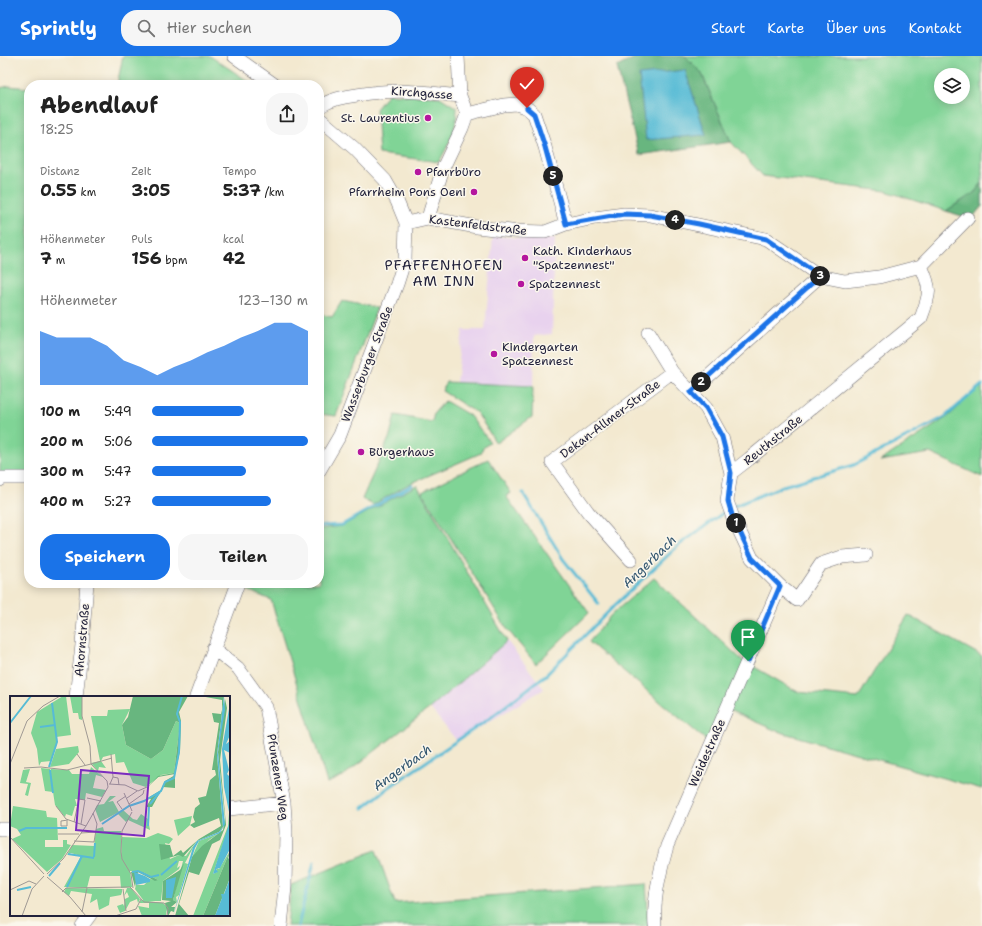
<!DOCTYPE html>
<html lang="de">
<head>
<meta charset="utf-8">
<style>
	body { margin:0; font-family:"Shantell Sans",sans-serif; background:#f6f6f6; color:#222; height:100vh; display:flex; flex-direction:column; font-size:15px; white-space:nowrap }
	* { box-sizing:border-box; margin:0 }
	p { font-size:13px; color:#767676 }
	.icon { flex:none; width:22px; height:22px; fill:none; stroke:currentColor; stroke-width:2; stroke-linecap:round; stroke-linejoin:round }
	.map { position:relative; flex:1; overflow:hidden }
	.side { position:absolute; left:24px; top:24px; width:300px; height:508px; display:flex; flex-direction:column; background:#fff; border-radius:16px; box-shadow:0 2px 10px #0003 }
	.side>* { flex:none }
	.buttons { position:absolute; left:934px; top:12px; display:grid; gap:8px }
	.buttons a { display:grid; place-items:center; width:36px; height:36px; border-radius:50%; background:#fff; box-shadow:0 2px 10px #0003; font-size:20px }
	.pin { position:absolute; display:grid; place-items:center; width:34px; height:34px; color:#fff; margin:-41px -17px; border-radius:50% 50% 50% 0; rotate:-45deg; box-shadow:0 0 4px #0007 }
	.pin .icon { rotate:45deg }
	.km { position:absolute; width:20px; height:20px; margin:-10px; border-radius:50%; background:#222; color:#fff; font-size:11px; line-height:20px; text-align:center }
	.round { display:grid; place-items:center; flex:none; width:42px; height:42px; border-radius:16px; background:#f6f6f6 }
	.head { display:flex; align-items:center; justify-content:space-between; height:68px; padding:0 16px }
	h1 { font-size:22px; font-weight:700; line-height:30px }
	.stats { display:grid; grid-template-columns:repeat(3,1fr); gap:6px; height:68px; padding:4px 16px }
	.stats div { display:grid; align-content:center }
	.stats b { font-size:17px; font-weight:700 }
	.stats small { font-size:11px; font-weight:400 }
	.stats p { font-size:11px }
	.chart { height:112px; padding:8px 16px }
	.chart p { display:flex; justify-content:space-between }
	.chart svg { width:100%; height:72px; margin-top:4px; fill:#1a73e8; opacity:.7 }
	.action { display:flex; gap:8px; margin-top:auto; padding:8px 16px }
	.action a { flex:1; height:46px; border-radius:16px; background:#1a73e8; color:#fff; font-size:16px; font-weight:700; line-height:46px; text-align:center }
	.action a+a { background:#f6f6f6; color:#222 }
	ul { padding:0 16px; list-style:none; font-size:13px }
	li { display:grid; grid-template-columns:64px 48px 1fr; align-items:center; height:30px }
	li i { height:10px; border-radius:5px; background:#1a73e8 }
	header { display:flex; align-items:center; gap:24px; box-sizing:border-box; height:56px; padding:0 20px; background:#1a73e8; color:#fff }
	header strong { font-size:19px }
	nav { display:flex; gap:22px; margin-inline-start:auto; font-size:14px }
	.search { width:280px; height:36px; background:#f6f6f6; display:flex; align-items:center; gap:10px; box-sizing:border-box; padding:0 14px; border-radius:16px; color:#767676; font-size:15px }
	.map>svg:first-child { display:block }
	.built { fill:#e8d2ee }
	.green { fill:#80d496; stroke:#517b68; fill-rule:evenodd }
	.forest { fill:#68b67f; stroke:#456c5d }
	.water { fill:#57bbd5; stroke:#3c6e88 }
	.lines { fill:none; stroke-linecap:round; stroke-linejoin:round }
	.stream { stroke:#57bbd5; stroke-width:3 }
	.minor-casing { stroke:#6b686f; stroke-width:14 }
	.minor { stroke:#fff; stroke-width:13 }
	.route-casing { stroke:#fff; stroke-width:8 }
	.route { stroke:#1a73e8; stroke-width:5 }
	.poi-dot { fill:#b5179e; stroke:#fbf7ec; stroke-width:1.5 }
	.labels { text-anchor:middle; stroke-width:3; stroke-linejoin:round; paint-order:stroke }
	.street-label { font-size:12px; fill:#22223b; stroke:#fbf7ec }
	.poi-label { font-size:12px; fill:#22223b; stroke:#fbf7ec; text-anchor:start }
	.water-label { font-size:13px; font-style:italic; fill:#355871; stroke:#fbf7ec }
	.quarter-label { font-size:14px; letter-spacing:1px; fill:#22223b; stroke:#fbf7ec }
	.inset-river { fill:none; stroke:#57bbd5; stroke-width:2 }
	.inset-road { fill:none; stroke:#9f9994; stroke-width:1 }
	.view { fill:#7b2cbf; fill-opacity:0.15; stroke:#7b2cbf; stroke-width:2 }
	.inset-edge { fill:none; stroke:#22223b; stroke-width:2 }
</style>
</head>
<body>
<header>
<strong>Sprintly</strong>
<div class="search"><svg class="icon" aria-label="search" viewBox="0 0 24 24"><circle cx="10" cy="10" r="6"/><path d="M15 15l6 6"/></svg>Hier suchen</div>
<nav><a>Start</a><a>Karte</a><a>Über uns</a><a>Kontakt</a></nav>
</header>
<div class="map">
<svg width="982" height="870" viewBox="0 0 982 870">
	<rect width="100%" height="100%" fill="#fbf7ec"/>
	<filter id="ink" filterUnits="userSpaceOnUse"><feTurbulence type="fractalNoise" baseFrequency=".025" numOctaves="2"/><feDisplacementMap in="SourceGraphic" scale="8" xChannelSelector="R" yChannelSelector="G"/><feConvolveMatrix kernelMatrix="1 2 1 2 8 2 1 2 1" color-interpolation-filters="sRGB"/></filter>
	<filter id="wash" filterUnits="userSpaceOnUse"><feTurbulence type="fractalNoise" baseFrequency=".012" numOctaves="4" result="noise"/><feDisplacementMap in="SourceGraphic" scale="16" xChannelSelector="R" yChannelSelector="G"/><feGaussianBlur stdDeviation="0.9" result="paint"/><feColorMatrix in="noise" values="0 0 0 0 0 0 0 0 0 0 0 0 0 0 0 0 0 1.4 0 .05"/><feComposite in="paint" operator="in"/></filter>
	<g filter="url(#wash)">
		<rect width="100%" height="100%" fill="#f3e9d0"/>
		<path class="built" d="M493,180L532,183H555L552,278L534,280L533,330L456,326L463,274H485Z
			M507,585L544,633L457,685L430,652Z"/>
		<path class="green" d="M123,0H210L254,29H117Z
			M685,0H982V127L974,137L946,155L886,135L763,120L731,86L701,16ZM941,19H963V41H941Z
			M9,30L29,32V417L0,418V32Z
			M388,38L440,41L457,52C457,73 449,88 439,106L379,98L376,53Z
			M342,245L377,252L336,360L319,358V258L332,261Z
			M446,326L533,330L532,361L496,387L477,357L442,335Z
			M982,329V421L930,397L880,405L949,360Z
			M445,345L469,359L490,386L482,393L481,397L409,428L373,449L362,443L390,380L395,359L432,366L434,357Z
			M488,403L511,437L506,440L589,557L536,608L507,573L422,436Z
			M417,429L507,585L430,652L343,720L327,727L271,544L245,533L249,527H319V473L342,470Z
			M654,522L742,604L798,636L858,642L908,559L982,600V733L777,675L724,652L707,685L589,586L611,559Z
			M376,794L395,847L646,828L649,870H287L291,829Z"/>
		<path class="forest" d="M638,0H685L701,16L731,86L639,99L617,11Z
			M982,127V150L969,166L965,161L946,155L974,137Z"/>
		<path class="water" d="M685,14L706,79L646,84L639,19Z"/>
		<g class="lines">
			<path class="stream" d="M523,437L563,503L599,548
				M732,451L783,430L854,409L945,361L982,329
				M319,470L342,469L412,429
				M363,752L388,732L490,662L547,618L616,548L679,489L727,454
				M298,870L314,806"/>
		</g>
	</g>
	<g filter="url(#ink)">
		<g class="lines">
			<defs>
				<path id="minor" d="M234,0L275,29
					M319,51C331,43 343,41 357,39C395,32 422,36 460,40
					M467,58L504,49L516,48L527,52L534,58L545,91L566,168
					M319,62L354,92L385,124L397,145L406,167L405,203L397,228L340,379L319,415
					M428,162L443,112L462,72L467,58L460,40L458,0
					M406,167L428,162L477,171L511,175L545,176L566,168L595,162L624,158L650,159L766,183L820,220L845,225L879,221L921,210L968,162
					M648,277L672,316L706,352L722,381L731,417L727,445L732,459L752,502L780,530L797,544L821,508L842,501L866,499
					M691,336L820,220
					M731,417L749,403L921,262C930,238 932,234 921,210
					M0,424V422H29
					M631,504L588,456L552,406L672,316
					M213,592L238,612L266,651L284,747L286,775L285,831L281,870
					M76,641L82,589L87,527
					M196,641L238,527
					M229,753L284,747
					M0,773H11
					M82,870L90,859
					M655,870C653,842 660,816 667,790L780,530"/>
			</defs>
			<use href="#minor" class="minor-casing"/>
			<use href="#minor" class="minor"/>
		</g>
	</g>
	<g class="lines" filter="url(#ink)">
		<defs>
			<path id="route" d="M527,52L534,58L545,91L566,168L624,158L650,159L699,168L766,183L820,220L691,336L706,352L722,381L731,417L728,445L732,459L752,502L780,530L748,605"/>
		</defs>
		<use href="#route" class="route-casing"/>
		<use href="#route" class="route"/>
	</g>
	<g class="poi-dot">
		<circle cx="428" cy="62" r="4"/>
		<circle cx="418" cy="116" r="4"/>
		<circle cx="474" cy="136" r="4"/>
		<circle cx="525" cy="202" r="4"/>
		<circle cx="521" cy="228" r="4"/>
		<circle cx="494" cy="298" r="4"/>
		<circle cx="361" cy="396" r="4"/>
	</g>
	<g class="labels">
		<g class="street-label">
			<text transform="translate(422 37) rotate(4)" y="4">Kirchgasse</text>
			<text transform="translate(478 169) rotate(7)" y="4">Kastenfeldstraße</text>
			<text transform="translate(367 308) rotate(-69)" y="4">Wasserburger Straße</text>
			<text transform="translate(610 363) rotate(-37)" y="4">Dekan-Allmer-Straße</text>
			<text transform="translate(773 384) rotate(-39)" y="4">Reuthstraße</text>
			<text transform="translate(82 584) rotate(-85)" y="4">Ahornstraße</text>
			<text transform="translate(707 697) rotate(-66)" y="4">Weidestraße</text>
			<text transform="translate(278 721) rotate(81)" y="4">Pfunzener Weg</text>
		</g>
		<g class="poi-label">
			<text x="420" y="66" text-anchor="end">St. Laurentius</text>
			<text x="426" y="120">Pfarrbüro</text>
			<text x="466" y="140" text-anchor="end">Pfarrheim Pons Oeni</text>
			<text x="533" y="199">Kath. Kinderhaus<tspan x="533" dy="14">"Spatzennest"</tspan></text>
			<text x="529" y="232">Spatzennest</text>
			<text x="502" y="295">Kindergarten<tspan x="502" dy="14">Spatzennest</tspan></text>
			<text x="369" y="400">Bürgerhaus</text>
		</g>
		<g class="water-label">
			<text transform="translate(649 505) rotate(-44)" y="5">Angerbach</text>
			<text transform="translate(402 711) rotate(-36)" y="5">Angerbach</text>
		</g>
		<g class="quarter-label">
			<text x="444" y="214">PFAFFENHOFEN<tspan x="444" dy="16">AM INN</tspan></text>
		</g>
	</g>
	<g transform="translate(10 640)">
		<rect width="220" height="220" fill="#f3e9d0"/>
		<path d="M53,0H56L61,39L46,41L47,46L41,65L31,66L29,70L27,53L21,37L27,16ZM60,0H72V24L69,23L68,17H63ZM120,13L112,29L116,49L141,63L153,54L166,25L170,27L164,77L151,79L136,91L123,87L114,66L106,67L105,58L93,61L91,65L96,72L89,71L88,75L81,67L90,65L81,20H97L98,14ZM68,50L69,56L59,68L40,71L46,53ZM81,71L93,81L86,79L83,92L96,94L92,101L76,97L75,104L65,103L67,110H65L62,120L56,118L55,121L45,109L43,96L35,95L31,72L40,73V76L41,73L59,74L62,78H79ZM20,73L16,86L21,87L18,100L15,99L18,88L10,87L13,74ZM100,100H106L98,106L103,105L109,116L90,126L85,113L87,109L94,108ZM220,103V128L203,178L207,176L206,172L209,173L220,155L193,220H183L218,130ZM3,110L36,115L37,121L47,122L48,144H35V151H53V144H57V148L61,149L52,163L37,176L2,143L11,139L7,133L0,130ZM113,114L123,123L127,124L131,118L138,123L140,134L118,124L116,126L108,118ZM182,120L180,129L168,140L164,124ZM93,131L94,135H111L112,163V141L136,142L148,137L160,141L163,143L159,148L155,147L160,163L169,159L176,160L186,146L175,167L178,168L169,199L166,201L167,206L163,204L173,165H169L167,172L170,170L169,173L153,185L151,205H134L125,193L126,189H134L140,183L148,184L133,176L120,175L122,191L111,192L110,180H80L77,192L54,191L71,160L61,157L57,159L62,149L84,150L86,133ZM208,138L199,144L180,166L189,145ZM56,192L112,193V196L111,199L100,201L99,209L89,214L87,203L80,207L82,198L61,195L59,200L54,196ZM117,192H121L130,203L128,207L127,203L120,206L115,215L110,217L107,210L113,208L114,210L115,203L119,201L117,196L114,200ZM131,204L153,207L157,211L156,220H132L128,210L139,212V207H129Z" fill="#80d496"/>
		<path d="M123,0H178L169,16L171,25L170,55L165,78L148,81L137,92L148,80L164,77L170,27L166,25L153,54L141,63L116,49L112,29L118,21ZM190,0H214L207,59L213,131L209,136L187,145L173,161L169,159L151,164L149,148L160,149L163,160L171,154L173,157L189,143L211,130L209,122L184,132L180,129L185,126L183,121L185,112L190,108L188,102L196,100L200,84L206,79L205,74H202L209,27L204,26L202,17L211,18L212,14V4ZM215,3L217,12L210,64L216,129L210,144L202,148L189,179L179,176L169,208L179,220H165L182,161L192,150L213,134L215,122L208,56ZM165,79V92L153,91L142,111H136L141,103L138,102L151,94L155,85ZM220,155L218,163L220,161V182L205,220H193ZM174,167L163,204L167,206L161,211H165L164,216L161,215L158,220L155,207L161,205L152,204L153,185L170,174ZM125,175L133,176L148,184L145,185L128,176L125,191L121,176Z" fill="#68b67f"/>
		<path d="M214,0L215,14L208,56L215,128L210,137L189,145L185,152L163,220L183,151L187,145L209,136L213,131L207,59ZM220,7V39L216,48L220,45V57L214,54L219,74L217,78L220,81L219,116L214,91L212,53ZM220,125V153L210,172L206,173L208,176L203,178ZM124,176L135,180L140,183V186L126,189ZM166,181L162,202H156V184ZM220,182V216L218,220H205L212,202L211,198H214Z" fill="#57bbd5"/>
		<path class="inset-river" d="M0,27L21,0M30,31L45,29M39,71L47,46L42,7M40,74L43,97M140,108L150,96M92,128L119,110L134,105L151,95L155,86L164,82L169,56L170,26L167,18L172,0M138,130L139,111M9,135L16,132H57M58,158L84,162M84,161L85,147M122,176L128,175L141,181L149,179M151,179L167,165M39,180L50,167M57,191L72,160M7,194L21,191"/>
		<path class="inset-road" d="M67,58L75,69M0,68L17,25L33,10L50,0M81,68L102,62M14,72L31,71L57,74L81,68M103,81L108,82L109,89M99,88L115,89L128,95L137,91M100,88L103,81L101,58M114,97L119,108M77,102L91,105M117,102L127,95M46,110L56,123L76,130M112,113L107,106L116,100M122,115L119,108L133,98L134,94M122,116L112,135L111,156L112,163L121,178L123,192M57,125V130H51V125L58,124M64,126L69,103L75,104L71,128M71,137L86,136M48,138H69M0,141L34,178M64,145L84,146L87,128L83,117M37,178L53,163L76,130L98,91L97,85L81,68L80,50L72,20V0M37,181L60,201L76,220M113,193L116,215M0,194L19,185L26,188M52,196L56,192L120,191L134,206L154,207L158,212L157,220M72,216L77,192M12,220L22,193L34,180M105,220L126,213L131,203"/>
		<path class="view" d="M71,74L139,80L134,140L66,134Z"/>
		<rect width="220" height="220" class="inset-edge"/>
	</g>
</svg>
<div class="buttons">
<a><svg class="icon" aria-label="layers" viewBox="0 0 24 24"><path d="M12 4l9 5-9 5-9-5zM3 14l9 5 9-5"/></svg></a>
</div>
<div class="pin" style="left:748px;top:605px;background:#1e9e55"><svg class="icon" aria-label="arrive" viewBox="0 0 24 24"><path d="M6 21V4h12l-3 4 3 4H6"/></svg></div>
<div class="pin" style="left:527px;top:52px;background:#d93025"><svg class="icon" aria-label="check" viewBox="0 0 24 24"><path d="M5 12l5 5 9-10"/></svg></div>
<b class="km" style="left:736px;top:467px">1</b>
<b class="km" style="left:701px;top:326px">2</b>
<b class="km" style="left:820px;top:220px">3</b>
<b class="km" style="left:675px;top:164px">4</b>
<b class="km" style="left:553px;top:120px">5</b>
<section class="side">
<div class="head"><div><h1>Abendlauf</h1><p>18:25</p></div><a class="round"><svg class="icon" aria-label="share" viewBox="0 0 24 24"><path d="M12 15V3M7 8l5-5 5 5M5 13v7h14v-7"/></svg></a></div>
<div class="stats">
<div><p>Distanz</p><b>0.55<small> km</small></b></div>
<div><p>Zeit</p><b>3:05</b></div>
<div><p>Tempo</p><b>5:37<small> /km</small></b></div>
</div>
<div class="stats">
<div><p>Höhenmeter</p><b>7<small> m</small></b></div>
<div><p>Puls</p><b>156<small> bpm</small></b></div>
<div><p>kcal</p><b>42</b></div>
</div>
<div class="chart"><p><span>Höhenmeter</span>123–130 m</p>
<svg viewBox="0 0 160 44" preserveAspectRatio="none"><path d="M0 44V11L10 15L20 15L30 15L40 20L50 29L60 33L70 38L80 33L90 29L100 24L110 20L120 15L130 11L140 6L150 6L160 11V44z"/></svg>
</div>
<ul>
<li><b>100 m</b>5:49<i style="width:59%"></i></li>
<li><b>200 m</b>5:06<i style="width:100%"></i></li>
<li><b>300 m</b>5:47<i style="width:60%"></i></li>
<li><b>400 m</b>5:27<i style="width:76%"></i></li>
</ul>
<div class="action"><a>Speichern</a><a>Teilen</a></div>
</section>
</div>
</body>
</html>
